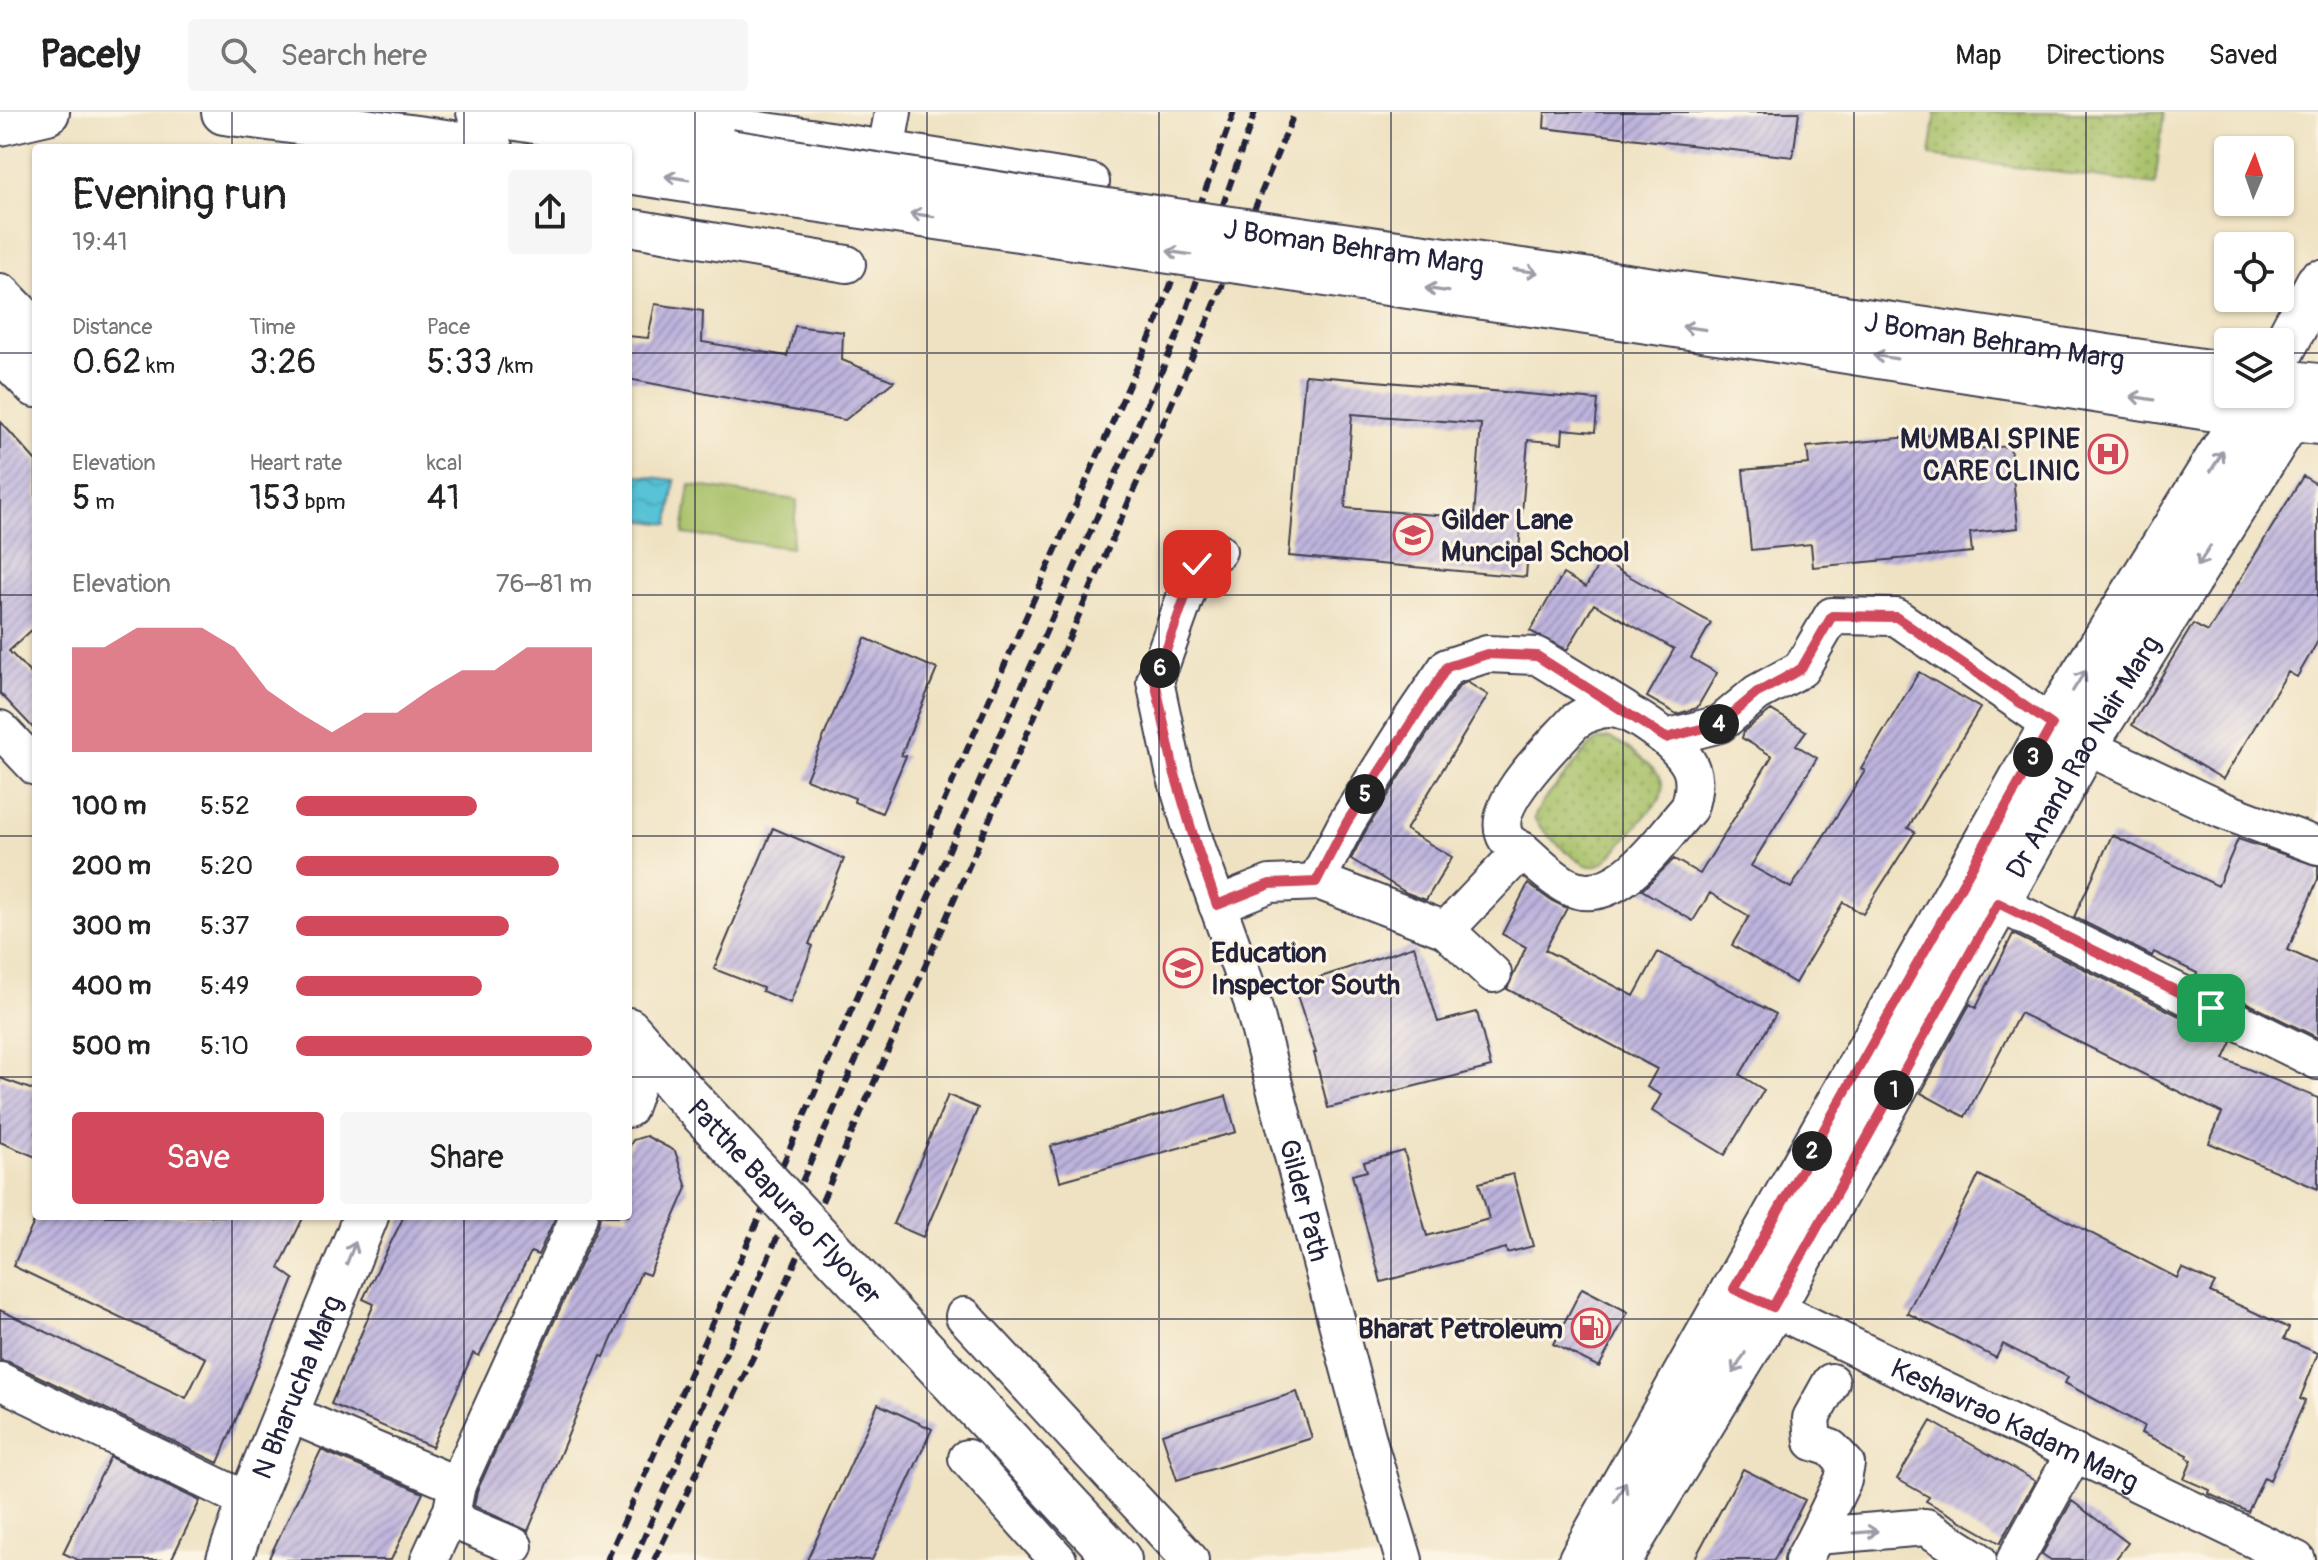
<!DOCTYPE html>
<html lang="en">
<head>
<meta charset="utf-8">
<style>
	body { margin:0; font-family:Pangolin,sans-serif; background:#f6f6f6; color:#222; height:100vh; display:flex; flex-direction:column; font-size:30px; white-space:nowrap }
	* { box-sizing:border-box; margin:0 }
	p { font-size:26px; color:#767676 }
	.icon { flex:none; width:44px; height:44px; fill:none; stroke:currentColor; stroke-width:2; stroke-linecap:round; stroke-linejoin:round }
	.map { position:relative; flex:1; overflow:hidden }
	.drawer { position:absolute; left:32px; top:32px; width:600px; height:1076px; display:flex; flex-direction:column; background:#fff; border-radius:8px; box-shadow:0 2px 6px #0004 }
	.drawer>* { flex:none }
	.needle { width:52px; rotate:2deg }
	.tools { position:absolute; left:2214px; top:24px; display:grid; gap:16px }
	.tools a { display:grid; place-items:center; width:80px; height:80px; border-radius:8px; background:#fff; box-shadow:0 2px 6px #0004; font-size:40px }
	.pin { position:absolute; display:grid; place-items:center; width:68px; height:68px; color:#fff; margin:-34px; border-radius:16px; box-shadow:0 4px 12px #0006 }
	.km { position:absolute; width:40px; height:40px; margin:-20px; border-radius:50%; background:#222; color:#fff; font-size:22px; line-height:40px; text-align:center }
	.round { display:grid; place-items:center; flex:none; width:84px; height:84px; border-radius:8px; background:#f6f6f6 }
	.headline { display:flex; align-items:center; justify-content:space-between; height:136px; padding:0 40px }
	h1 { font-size:44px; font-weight:600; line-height:60px }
	.figures { display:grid; grid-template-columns:repeat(3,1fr); gap:12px; height:136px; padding:8px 40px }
	.figures div { display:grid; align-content:center }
	.figures b { font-size:34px; font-weight:600 }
	.figures small { font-size:22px; font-weight:400 }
	.figures p { font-size:22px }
	.chart { height:224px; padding:16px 40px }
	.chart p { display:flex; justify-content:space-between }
	.chart svg { width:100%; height:144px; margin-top:8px; fill:#d1495b; opacity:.7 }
	.button { display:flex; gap:16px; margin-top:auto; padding:16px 40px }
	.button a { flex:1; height:92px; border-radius:8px; background:#d1495b; color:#fff; font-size:32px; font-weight:600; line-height:92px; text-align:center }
	.button a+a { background:#f6f6f6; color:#222 }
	ul { padding:0 40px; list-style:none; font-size:26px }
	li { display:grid; grid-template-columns:128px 96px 1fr; align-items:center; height:60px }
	li i { height:20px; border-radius:10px; background:#d1495b }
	header { display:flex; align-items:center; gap:48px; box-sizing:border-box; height:112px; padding:0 40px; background:#fff; border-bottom:2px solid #e0e0e0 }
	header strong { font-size:38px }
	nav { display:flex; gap:44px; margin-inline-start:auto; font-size:28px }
	.search { width:560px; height:72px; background:#f6f6f6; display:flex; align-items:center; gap:20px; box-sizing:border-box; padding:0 28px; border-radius:8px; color:#767676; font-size:30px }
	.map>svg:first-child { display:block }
	.grass { fill:#a5bf65; stroke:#647050; stroke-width:2 }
	.park { fill:url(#park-dots); stroke:#647050; stroke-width:2 }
	.water { fill:url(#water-waves); stroke:#3e7288; stroke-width:2 }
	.building { fill:url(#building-hatch); fill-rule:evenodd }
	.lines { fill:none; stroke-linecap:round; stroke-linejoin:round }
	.minor-casing { stroke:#413f4f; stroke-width:40 }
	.tertiary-casing { stroke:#413f4f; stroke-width:48 }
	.secondary-casing { stroke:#413f4f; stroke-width:48 }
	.primary-casing { stroke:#413f4f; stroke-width:48 }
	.minor { stroke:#fff; stroke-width:36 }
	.tertiary { stroke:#fff; stroke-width:44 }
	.secondary { stroke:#fff; stroke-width:44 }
	.primary { stroke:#fff; stroke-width:44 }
	.rail { stroke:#22223b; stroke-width:6; stroke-dasharray:12 6; stroke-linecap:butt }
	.secondary-bridge-casing { stroke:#413f4f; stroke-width:48; stroke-linecap:butt }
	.primary-bridge-casing { stroke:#413f4f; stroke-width:48; stroke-linecap:butt }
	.secondary-bridge { stroke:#fff; stroke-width:44 }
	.primary-bridge { stroke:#fff; stroke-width:44 }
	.oneway { stroke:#9c9ca7 }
	.route-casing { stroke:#fff; stroke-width:16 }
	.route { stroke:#d1495b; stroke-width:10 }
	.grid { fill:none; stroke:#22223b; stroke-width:2; stroke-opacity:0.55 }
	.labels { text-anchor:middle; stroke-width:6; stroke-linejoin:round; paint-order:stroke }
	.street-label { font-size:28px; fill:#22223b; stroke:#fcf5e5 }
	.poi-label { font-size:28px; font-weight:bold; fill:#22223b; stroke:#fcf5e5; text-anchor:end }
</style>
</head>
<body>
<header>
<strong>Pacely</strong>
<div class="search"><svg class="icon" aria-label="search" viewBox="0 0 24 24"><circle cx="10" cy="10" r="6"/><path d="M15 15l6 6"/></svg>Search here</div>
<nav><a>Map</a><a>Directions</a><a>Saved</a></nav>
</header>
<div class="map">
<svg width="2318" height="1448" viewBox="0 0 2318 1448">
	<defs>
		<pattern id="park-dots" width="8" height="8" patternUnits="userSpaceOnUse" patternTransform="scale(2)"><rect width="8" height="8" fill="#a5bf65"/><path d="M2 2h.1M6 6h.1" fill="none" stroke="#869b54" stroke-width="1.8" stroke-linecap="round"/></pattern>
		<pattern id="water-waves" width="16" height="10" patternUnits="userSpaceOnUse" patternTransform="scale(2)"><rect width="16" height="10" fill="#59c2d6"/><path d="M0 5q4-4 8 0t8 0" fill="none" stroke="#4da6b9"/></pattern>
		<pattern id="building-hatch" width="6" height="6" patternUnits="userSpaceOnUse" patternTransform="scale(2)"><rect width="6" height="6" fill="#bdb3dd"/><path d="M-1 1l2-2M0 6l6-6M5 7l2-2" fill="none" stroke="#9991b4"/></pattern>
	</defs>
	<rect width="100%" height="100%" fill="#fcf5e5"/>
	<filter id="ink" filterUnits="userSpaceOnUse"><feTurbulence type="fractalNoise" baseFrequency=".0125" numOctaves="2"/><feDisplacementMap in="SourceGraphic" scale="16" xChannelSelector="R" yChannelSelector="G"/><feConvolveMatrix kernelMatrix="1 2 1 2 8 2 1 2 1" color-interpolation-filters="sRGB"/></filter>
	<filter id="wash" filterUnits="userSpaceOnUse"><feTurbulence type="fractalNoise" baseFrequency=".006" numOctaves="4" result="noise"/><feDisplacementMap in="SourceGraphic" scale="32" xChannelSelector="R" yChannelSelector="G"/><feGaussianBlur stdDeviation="1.8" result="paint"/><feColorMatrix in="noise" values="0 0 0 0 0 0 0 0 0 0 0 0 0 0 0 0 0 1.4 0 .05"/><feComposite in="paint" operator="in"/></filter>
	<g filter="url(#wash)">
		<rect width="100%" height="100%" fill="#efe2c2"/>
		<path class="grass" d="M690,373L797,388L791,436L683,422Z"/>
		<path class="park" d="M1936,0H2164L2155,73L1930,44Z
			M1609,626C1621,629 1656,656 1661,667C1664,674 1662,680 1660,687L1608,747C1603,751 1597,755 1590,754C1577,752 1540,718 1534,706L1541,692L1589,635L1598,628Z"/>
		<path class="water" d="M628,362L675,368L669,412L628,407Z"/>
		<g id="blocks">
			<path class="building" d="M1545,0H1799L1793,45L1544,16Z
				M655,192L703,199L702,230L787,244L795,214L843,220L842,248L894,269L845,308L628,267V224L648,226Z
				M1305,263L1598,288L1595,320L1563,317L1562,331L1528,328L1519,438L1528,439L1526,465L1289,444ZM1352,302L1481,312L1474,406L1345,396Z
				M0,309L36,349V514L9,539L36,567V619L0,581Z
				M1962,320L1964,338L2010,334L2018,416L1970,421L1972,440L1813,455L1811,432L1751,438L1743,358L1809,352L1807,335Z
				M2303,364L2318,373V529L2297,565L2288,560L2223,667L2132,613L2193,512L2208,520Z
				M1601,448L1711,511L1691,546L1717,561L1697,596L1677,602L1647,585L1674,537L1594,492L1567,538L1530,519L1563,462L1586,475Z
				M865,526L937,557L901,643L906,644L882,701L854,690L855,686L806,667Z
				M1919,560L1980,596L1908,716L1915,720L1863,802L1843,790L1795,871L1732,833L1749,804L1710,781L1693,809L1642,778L1674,747L1700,762L1772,644L1742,626L1744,619L1771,598L1806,619L1796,633L1817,646L1751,754L1791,776L1865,659L1861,657Z
				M1467,570L1488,583L1406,718L1452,745L1426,788L1407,781L1351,747L1365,720L1429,619L1460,573Z
				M773,716L844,747L809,832L813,834L790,891L762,879L763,876L714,857Z
				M2112,723L2218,774L2238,727L2318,754V767L2288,838L2318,852V926L2195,865L2197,861L2154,840L2152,844L2074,805Z
				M1528,772L1550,788L1567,796L1545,838L1634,884L1658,840L1776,902L1740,963L1764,978L1725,1043L1652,999L1661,983L1647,975L1657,957L1507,877L1526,835L1502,822Z
				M2013,822L2232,930L2224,947L2318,986V1077L2209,1031L2222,1001L2020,901L1965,1005L1921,981L1970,892L1976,896Z
				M1414,834L1438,910L1477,900L1491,955L1328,996L1314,941H1316L1294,874Z
				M0,966L36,979V1045L0,1030Z
				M948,983L978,996L923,1125L893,1112Z
				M1226,984L1236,1020L1060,1069L1051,1034Z
				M646,1024L675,1039L687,1076L649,1163L641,1160L604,1245L601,1244L528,1419L474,1394L477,1379L598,1113L600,1104H628V1037L633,1028Z
				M1404,1039L1427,1124L1489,1107L1479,1071L1513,1062L1533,1134L1507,1141L1506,1136L1381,1170L1352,1063L1367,1059L1364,1050Z
				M1979,1063L2177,1166L2182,1156L2215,1171L2210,1180L2289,1216L2284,1227L2318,1241L2300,1287L2305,1289L2270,1368L2264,1365L2248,1400L2209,1382L2210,1378L2184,1367L2192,1348L2187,1346L2188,1343L2141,1321L2144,1314L2065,1271L2068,1265L2003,1232L1996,1246L1907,1201Z
				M37,1104H304L279,1156L294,1167L218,1351L9,1250L0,1248V1198L186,1286L206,1246L13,1154Z
				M404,1104H556L538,1143L531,1140L479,1244L473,1241L432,1335L331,1292L374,1192L363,1187Z
				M1582,1176L1628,1200L1599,1255L1553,1232Z
				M1297,1280L1312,1326L1177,1368L1162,1322Z
				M878,1292L932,1317L872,1448H807Z
				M1931,1309L2035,1369L2000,1431L1926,1389L1929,1385L1897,1367Z
				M321,1338L423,1381L391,1448H268Z
				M110,1345L200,1389L171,1448H78L63,1441Z
				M1743,1357L1805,1388L1774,1448H1694Z
				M2072,1389L2128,1431L2115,1448H2051L2042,1442Z"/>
		</g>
	</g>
	<g filter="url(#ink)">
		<use href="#blocks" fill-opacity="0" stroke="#413f4f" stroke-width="2"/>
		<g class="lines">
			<defs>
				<g id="minor">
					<path d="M624,0L810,25L1091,70"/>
					<path d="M886,38L893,0"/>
					<path d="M628,115L847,152"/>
					<path id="s1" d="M1218,439L1197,452L1155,569L1174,659L1196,733L1252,889L1371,1339L1404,1448"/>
					<path d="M0,617L36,655"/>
					<path d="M2085,634L2222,698L2318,734"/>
					<path d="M1522,738C1536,750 1550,765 1567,774C1616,799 1660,728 1689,696C1700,662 1691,649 1666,626"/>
					<path d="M1316,770L1347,710L1411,608L1447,555L1487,542L1537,544L1625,598"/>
					<path d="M1998,791L2318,949"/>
					<path d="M1217,793L1270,772L1321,770L1446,818L1522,738C1515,734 1506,730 1504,722C1492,689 1554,633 1574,610C1613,583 1633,603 1666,626L1720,612L1757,581L1801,557L1832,504L1896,505L2052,613"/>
					<path d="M1446,818L1493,862"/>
					<path d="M628,964L635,977L628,997"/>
					<path id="s2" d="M1750,1185L2297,1448"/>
					<path d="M964,1204L1190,1448"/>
					<path d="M0,1269L250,1390"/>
					<path d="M287,1301L457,1373L579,1104"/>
					<path d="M967,1346L1058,1448"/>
					<path d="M448,1406L514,1434"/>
					<path d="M1816,1424L1843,1368L1846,1352L1831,1336L1813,1330L1811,1306L1831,1270"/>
					<path d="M429,1448L452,1398L457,1373"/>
					<path d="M1803,1448L1816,1424L1926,1415L1978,1448"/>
					<path d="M2015,1448L2075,1340"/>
				</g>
				<g id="tertiary">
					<path id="s3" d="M229,1448L250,1390L366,1104"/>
				</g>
				<g id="secondary">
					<path d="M0,184L36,221"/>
					<path d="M0,236L36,273"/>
					<path d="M2280,242L2318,171"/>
					<path d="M628,918L680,977"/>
					<path d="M944,1260L1119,1448"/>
					<path d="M1581,1448L2052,613L2258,282"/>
					<path id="s4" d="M1619,1448L1773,1195L2085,634L2307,278"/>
				</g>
				<g id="primary">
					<path d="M224,0L490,36"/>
					<path d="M479,0L729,40"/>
					<path d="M0,11L47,0"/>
					<path d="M628,59L725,74"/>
					<path id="s5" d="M1771,195L2228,263"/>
					<path d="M1771,227L2247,302L2318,310"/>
					<path d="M2280,270L2318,274"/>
				</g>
			</defs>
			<use href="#minor" class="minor-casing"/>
			<use href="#tertiary" class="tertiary-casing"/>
			<use href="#secondary" class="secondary-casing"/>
			<use href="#primary" class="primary-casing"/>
			<use href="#minor" class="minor"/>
			<use href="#tertiary" class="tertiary"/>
			<use href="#secondary" class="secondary"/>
			<use href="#primary" class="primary"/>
			<path class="rail" d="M607,1448L1157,210L1234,0
				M634,1448L1179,220L1255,0
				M654,1448L759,1233L1200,227L1295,0"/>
			<defs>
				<g id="secondary-bridge">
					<path id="s6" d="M680,977L944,1260"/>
				</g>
				<g id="primary-bridge">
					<path id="s7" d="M729,40L1093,97L1771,195"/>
					<path d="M725,74L1771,227"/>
				</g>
			</defs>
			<use href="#secondary-bridge" class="secondary-bridge-casing"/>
			<use href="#primary-bridge" class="primary-bridge-casing"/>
			<use href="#secondary-bridge" class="secondary-bridge"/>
			<use href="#primary-bridge" class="primary-bridge"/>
		</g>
		<defs><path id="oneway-shaft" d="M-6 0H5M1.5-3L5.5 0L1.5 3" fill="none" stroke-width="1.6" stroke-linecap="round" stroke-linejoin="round" transform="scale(2)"/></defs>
		<g class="oneway">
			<use href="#oneway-shaft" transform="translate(677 66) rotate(-171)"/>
			<use href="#oneway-shaft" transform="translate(922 103) rotate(-172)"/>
			<use href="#oneway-shaft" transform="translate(1179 141) rotate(-172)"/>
			<use href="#oneway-shaft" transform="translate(1526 159) rotate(8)"/>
			<use href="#oneway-shaft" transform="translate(1437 178) rotate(-172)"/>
			<use href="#oneway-shaft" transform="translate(1694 216) rotate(-172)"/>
			<use href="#oneway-shaft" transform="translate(1885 245) rotate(-171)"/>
			<use href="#oneway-shaft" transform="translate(2142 286) rotate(-171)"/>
			<use href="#oneway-shaft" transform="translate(2217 349) rotate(-58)"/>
			<use href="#oneway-shaft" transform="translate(2204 444) rotate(122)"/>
			<use href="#oneway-shaft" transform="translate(2079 569) rotate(-58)"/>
			<use href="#oneway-shaft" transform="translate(351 1141) rotate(-68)"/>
			<use href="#oneway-shaft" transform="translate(1739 1251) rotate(121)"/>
			<use href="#oneway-shaft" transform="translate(1620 1380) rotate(-60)"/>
			<use href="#oneway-shaft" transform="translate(1866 1420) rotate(-5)"/>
		</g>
	</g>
	<g class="lines" filter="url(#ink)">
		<defs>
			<path id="route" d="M1197,452L1155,569L1174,659L1196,733L1217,793L1270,772L1316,770L1347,710L1447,555L1487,542L1537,544L1666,626L1720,612L1757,581L1801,557L1832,504L1896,505L2052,613L1734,1177L1773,1195L1998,791L2211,896"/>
		</defs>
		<use href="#route" class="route-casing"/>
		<use href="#route" class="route"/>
	</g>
	<path class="grid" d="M232,0V36M464,0V36M695,0V1448M927,0V1448M1159,0V1448M1391,0V1448M1623,0V1448M1854,0V1448M2086,0V1448M0,241H36M628,241H2228M2280,241H2318M0,483H36M628,483H2318M0,724H36M628,724H2318M0,965H36M628,965H2318M232,1104V1448M464,1104V1448M0,1207H2318"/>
	<defs>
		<symbol id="hospital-ring" viewBox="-11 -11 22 22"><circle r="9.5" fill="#fcf5e5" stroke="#d1495b" stroke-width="1.5"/><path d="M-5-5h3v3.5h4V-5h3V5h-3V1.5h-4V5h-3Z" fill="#d1495b"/></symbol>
		<symbol id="school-ring" viewBox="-11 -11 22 22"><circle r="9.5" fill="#fcf5e5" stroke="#d1495b" stroke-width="1.5"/><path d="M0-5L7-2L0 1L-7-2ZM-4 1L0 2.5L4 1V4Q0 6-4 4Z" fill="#d1495b"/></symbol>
		<symbol id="fuel-ring" viewBox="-11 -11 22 22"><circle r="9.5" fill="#fcf5e5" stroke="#d1495b" stroke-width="1.5"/><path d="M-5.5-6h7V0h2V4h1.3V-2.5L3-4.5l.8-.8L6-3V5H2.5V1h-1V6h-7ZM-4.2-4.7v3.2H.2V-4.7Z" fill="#d1495b"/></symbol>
	</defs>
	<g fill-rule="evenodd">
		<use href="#hospital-ring" x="2086" y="320" width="44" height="44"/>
		<use href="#school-ring" x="1391" y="401" width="44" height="44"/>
		<use href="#school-ring" x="1161" y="834" width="44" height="44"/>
		<use href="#fuel-ring" x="1569" y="1194" width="44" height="44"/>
	</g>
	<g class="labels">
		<g class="street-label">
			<text dy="10" stroke="none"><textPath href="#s7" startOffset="632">J Boman Behram Marg</textPath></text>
			<text dy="10" stroke="none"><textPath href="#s5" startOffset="226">J Boman Behram Marg</textPath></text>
			<text dy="10" stroke="none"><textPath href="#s4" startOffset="928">Dr Anand Rao Nair Marg</textPath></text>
			<text dy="10" stroke="none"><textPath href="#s1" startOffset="690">Gilder Path</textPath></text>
			<text dy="10" stroke="none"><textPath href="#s6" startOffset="154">Patthe Bapurao Flyover</textPath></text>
			<text dy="10" stroke="none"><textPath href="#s3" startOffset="186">N Bharucha Marg</textPath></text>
			<text dy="10" stroke="none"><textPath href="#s2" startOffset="294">Keshavrao Kadam Marg</textPath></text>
		</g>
		<g class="poi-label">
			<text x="2080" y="336">MUMBAI SPINE<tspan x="2080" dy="32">CARE CLINIC</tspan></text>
			<text x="1441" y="417" text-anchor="start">Gilder Lane<tspan x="1441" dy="32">Muncipal School</tspan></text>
			<text x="1211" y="850" text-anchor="start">Education<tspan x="1211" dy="32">Inspector South</tspan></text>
			<text x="1563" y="1226">Bharat Petroleum</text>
		</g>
	</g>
</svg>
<div class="tools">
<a><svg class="needle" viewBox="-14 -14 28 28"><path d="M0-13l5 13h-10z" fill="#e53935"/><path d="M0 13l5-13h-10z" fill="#767676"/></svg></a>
<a><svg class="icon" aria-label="locate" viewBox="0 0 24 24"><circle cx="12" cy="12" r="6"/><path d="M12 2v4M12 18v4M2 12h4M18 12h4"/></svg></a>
<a><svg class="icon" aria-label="layers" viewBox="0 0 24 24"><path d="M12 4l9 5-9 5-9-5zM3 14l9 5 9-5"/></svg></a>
</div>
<div class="pin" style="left:2211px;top:896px;background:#1e9e55"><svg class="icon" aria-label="arrive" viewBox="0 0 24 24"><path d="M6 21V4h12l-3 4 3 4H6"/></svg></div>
<div class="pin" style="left:1197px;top:452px;background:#d93025"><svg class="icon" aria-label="check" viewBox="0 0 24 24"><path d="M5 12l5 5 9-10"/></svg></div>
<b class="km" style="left:1894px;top:978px">1</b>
<b class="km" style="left:1812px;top:1039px">2</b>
<b class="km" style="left:2033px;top:645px">3</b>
<b class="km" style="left:1719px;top:612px">4</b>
<b class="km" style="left:1365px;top:682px">5</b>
<b class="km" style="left:1160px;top:556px">6</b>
<section class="drawer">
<div class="headline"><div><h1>Evening run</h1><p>19:41</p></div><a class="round"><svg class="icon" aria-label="share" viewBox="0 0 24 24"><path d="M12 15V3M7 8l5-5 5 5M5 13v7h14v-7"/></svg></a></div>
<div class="figures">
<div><p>Distance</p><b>0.62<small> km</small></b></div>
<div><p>Time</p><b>3:26</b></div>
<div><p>Pace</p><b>5:33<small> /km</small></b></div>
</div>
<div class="figures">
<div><p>Elevation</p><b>5<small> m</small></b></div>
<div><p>Heart rate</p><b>153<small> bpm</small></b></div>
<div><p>kcal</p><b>41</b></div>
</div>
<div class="chart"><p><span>Elevation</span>76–81 m</p>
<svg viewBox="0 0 160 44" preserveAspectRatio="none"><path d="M0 44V12L10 12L20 6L30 6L40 6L50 12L60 25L70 32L80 38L90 32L100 32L110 25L120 19L130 19L140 12L150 12L160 12V44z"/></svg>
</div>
<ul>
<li><b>100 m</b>5:52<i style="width:61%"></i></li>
<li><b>200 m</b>5:20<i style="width:89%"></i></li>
<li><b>300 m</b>5:37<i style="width:72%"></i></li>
<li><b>400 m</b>5:49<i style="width:63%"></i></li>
<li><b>500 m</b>5:10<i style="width:100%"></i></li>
</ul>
<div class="button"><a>Save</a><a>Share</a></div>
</section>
</div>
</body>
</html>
